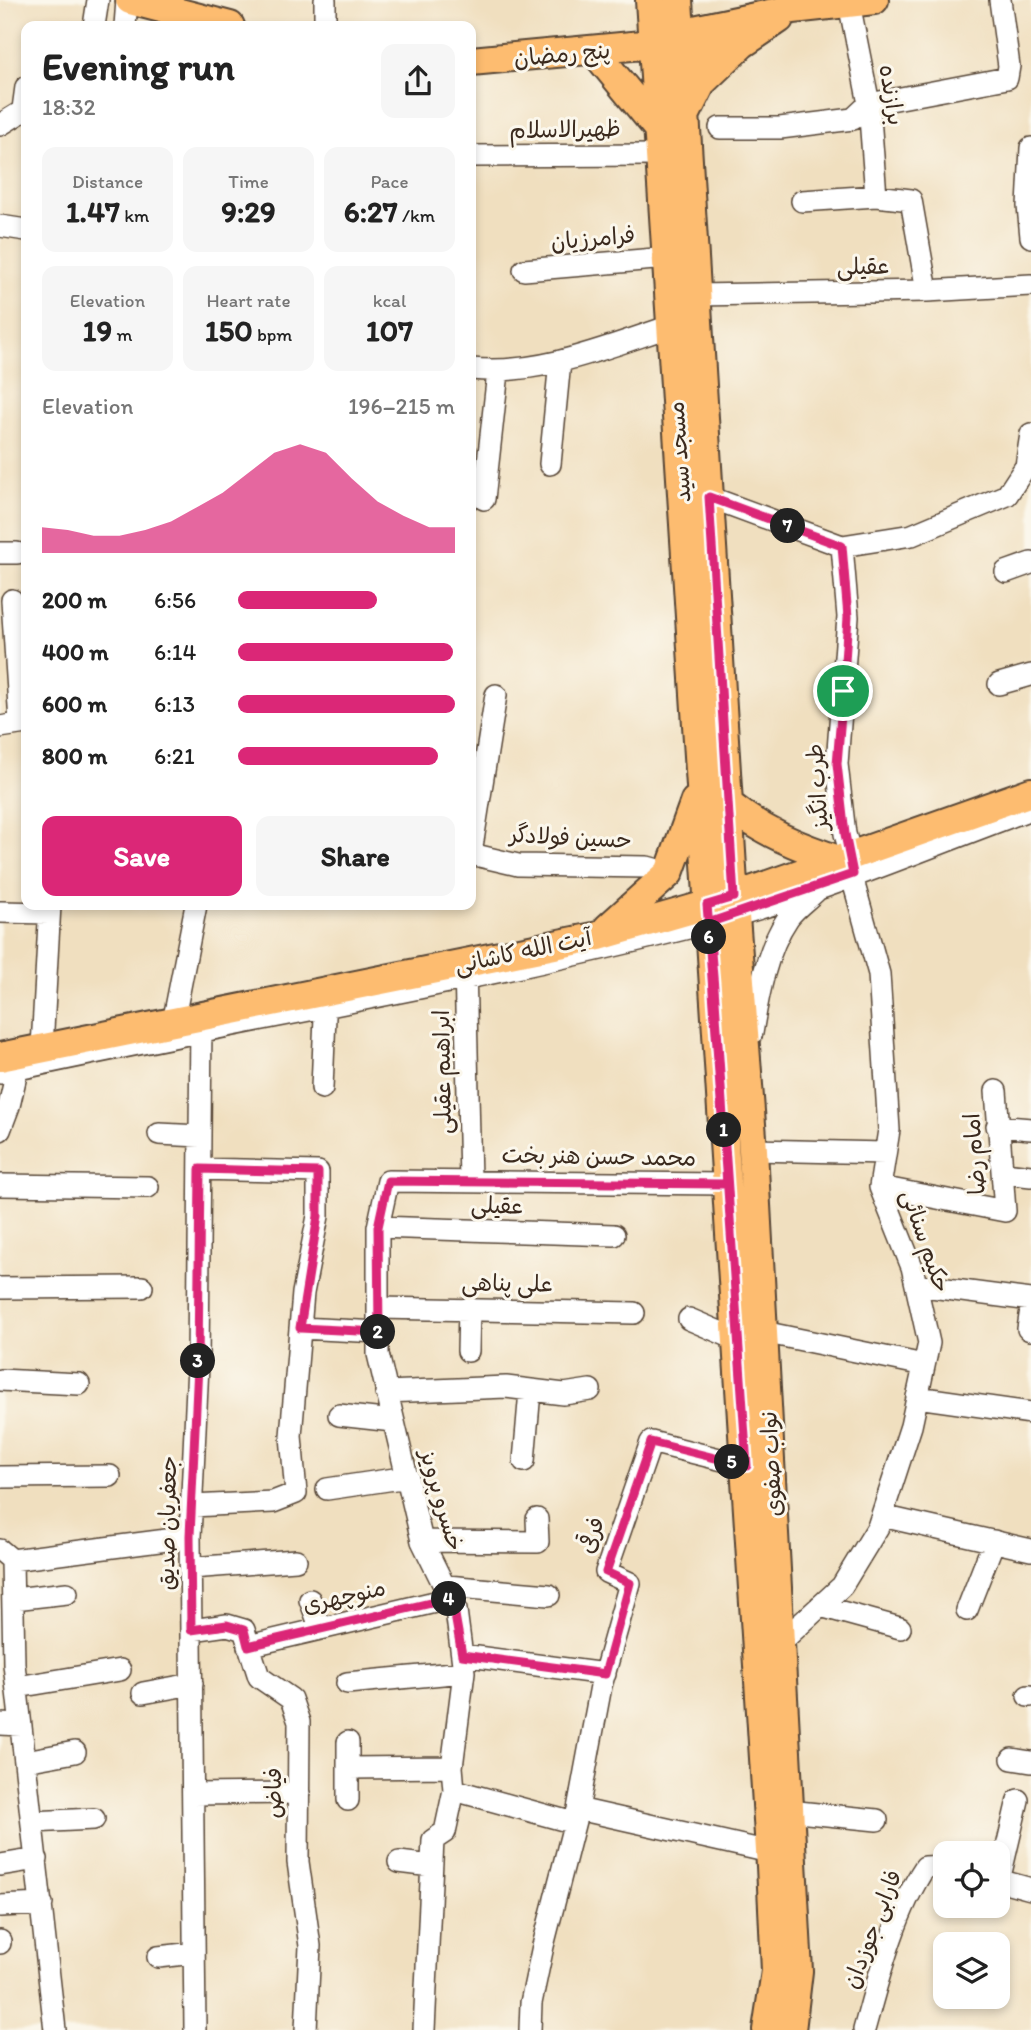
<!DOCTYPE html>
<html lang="en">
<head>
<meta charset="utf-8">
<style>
	body { margin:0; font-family:Itim,"Playpen Sans Arabic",sans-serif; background:#f6f6f6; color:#222; height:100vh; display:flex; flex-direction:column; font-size:26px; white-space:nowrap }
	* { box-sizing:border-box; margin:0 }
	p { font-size:23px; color:#767676 }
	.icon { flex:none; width:38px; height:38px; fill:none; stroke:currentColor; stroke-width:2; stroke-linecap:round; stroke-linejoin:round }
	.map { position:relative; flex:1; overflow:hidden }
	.side { position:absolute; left:21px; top:21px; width:455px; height:889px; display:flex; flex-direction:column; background:#fff; border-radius:14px; box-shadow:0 4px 10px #0003 }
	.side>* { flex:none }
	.buttons { position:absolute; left:933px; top:1841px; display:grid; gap:14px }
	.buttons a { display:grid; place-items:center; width:77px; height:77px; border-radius:14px; background:#fff; box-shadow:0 4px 10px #0003; font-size:35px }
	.pin { position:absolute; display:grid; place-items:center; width:60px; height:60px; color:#fff; margin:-30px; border:4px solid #fff; border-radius:50%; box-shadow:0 2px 7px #0007 }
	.km { position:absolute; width:35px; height:35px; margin:-18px; border-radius:50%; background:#222; color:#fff; font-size:19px; line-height:35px; text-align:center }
	.round { display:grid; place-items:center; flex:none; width:74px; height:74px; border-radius:14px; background:#f6f6f6 }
	.head { display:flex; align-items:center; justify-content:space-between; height:119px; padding:0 21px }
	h1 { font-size:38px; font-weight:800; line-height:52px }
	.metrics { display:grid; grid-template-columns:repeat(3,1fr); gap:10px; height:119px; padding:7px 21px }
	.metrics div { display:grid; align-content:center; border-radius:14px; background:#f6f6f6; text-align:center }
	.metrics b { font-size:30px; font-weight:800 }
	.metrics small { font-size:19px; font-weight:400 }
	.metrics p { font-size:19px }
	.chart { height:196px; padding:14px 21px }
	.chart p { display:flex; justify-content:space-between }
	.chart svg { width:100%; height:126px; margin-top:7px; fill:#db2777; opacity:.7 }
	.primary-button { display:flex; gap:14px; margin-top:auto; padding:14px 21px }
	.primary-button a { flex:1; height:80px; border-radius:14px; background:#db2777; color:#fff; font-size:28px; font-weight:800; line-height:80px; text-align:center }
	.primary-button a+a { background:#f6f6f6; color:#222 }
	ul { padding:0 21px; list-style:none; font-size:23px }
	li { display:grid; grid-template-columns:112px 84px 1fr; align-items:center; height:52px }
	li i { height:18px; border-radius:9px; background:#db2777 }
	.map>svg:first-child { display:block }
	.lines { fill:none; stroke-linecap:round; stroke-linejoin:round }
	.minor-casing { stroke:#564536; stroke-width:24 }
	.major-casing { stroke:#564536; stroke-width:32 }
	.minor { stroke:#fff; stroke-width:21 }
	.major { stroke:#fdbc70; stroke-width:28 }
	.route-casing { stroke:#fff; stroke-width:14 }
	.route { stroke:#db2777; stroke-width:9 }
	.labels { text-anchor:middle; stroke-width:6; stroke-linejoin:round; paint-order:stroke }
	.street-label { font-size:23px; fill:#3b2a1e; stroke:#fbf7ec }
</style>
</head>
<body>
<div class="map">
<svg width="1031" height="2030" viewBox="0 0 1031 2030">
	<rect width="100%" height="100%" fill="#fbf7ec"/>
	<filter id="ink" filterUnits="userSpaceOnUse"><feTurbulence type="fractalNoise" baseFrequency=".0143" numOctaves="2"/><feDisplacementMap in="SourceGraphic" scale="14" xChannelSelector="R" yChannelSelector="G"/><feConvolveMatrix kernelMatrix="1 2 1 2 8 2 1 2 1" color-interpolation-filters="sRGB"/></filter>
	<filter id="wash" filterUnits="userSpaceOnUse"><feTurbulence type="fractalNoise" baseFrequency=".00686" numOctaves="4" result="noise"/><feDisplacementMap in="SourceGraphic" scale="28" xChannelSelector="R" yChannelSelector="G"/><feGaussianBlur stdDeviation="1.57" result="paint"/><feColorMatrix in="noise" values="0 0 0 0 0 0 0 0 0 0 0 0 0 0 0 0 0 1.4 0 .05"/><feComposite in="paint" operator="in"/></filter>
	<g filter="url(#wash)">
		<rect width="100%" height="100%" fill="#f0dfbf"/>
	</g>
	<g filter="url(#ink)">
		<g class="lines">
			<defs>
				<path id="minor" d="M849,3L869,104L876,196
					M94,26L98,0
					M125,26L127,0
					M325,26V0
					M23,109L26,87
					M0,125L26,109
					M720,128H780L853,119L869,104L1007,78L1009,66L1000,0
					M1031,148L1028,206L1031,237
					M471,156L661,155
					M802,201L876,196L911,200L927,291
					M0,226L26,230
					M524,270L667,258
					M696,295L927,291L1031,285
					M471,369C539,376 607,347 671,326
					M550,464L560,361
					M709,497L842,546L912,535L1007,495L1026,466L1031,434
					M484,499L498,372
					M0,553H17
					M1006,572L1031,563
					M12,600L20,722
					M999,684L1031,675
					M0,727L26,723
					M471,853L496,695
					M471,854L518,865L647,867L669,873
					M0,912L49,913
					M465,966L470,1180
					M173,1023L196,905
					M752,1033C758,996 766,950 788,918C795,908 807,900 816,891
					M42,1047L50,905
					M0,1073C236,1021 474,983 708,923C817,895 925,848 1031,809
					M322,1088L326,993
					M997,1126L1031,1129
					M0,1130L9,1106L20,1058
					M159,1134L200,1136
					M753,1150L885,1153
					M1004,1173L1031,1176
					M0,1185L148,1187
					M880,1187L1005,1211L996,1091
					M378,1227L614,1235
					M916,1285L1031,1300
					M0,1288L142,1287
					M379,1308L634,1313
					M1031,1309L1028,1329L1031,1330
					M689,1319L738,1340
					M300,1328L379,1332
					M763,1332L924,1365
					M468,1351L469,1308
					M0,1380L79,1384
					M386,1392L506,1387L564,1394L590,1390
					M917,1397L1031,1413
					M339,1415L393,1421
					M524,1461L530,1391
					M0,1477L110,1476
					M327,1489L408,1477
					M192,1506L273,1502L296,1493L291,1436L303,1293L318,1216V1172L200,1169
					M882,1516L1031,1550
					M422,1541L538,1542L537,1519
					M0,1550L12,1560L14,1664L55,2030
					M12,1560L190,1537
					M191,1568L296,1560
					M447,1586L549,1595
					M14,1599L67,1593
					M310,1600L321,1629
					M820,1606L900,1628
					M967,1610L994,1541
					M192,1630L227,1625L244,1630L259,1677L291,1699L299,1722L298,1862L310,1946L306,2030
					M780,1643L842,1586L878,1527L911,1426L929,1343L912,1267L880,1187L889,1130L879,974L855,888L852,858L845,834L837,764L848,617L842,546
					M248,1646L452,1598
					M462,1655L605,1674
					M347,1683L464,1672
					M17,1687L120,1670
					M143,1693L192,1684
					M1028,1696H1031
					M0,1724L21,1725
					M1012,1759L1031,1762
					M25,1761L75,1752
					M349,1768L452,1767
					M454,1790L574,1823
					M193,1794L299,1793
					M348,1800V1742
					M578,1809L770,1852
					M788,1811L877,1820
					M32,1822L94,1819
					M399,1862L431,1866
					M0,1865L37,1859
					M998,1880L1031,1889
					M999,1881L1018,1800
					M0,1906L42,1904
					M0,1941V1943
					M158,1957L194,1953
					M195,2030L190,1537L198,1365L201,1020
					M424,2030L433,1840L445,1832L454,1790L452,1767L464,1672L456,1610L422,1541L378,1354V1227L388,1181L727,1184
					M530,2030L531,2003L543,1946L578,1809L601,1686L630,1583L606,1572L651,1442L747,1466
					M864,2030C879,1976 894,1914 925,1867L945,1866"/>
				<path id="major" d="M130,0L230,26
					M650,0L771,1866L776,1971L767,2030
					M678,0L735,916L753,1150L798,1971L791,2030
					M595,52L659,130
					M669,55L681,63L744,29
					M471,61L653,44L680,33L793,9L874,0
					M685,116L702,82L742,44L779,19
					M728,804C764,833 799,847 842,861
					M608,928L669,873L695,801
					M0,1057L599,936L734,897L1031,792"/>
			</defs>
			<use href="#minor" class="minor-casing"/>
			<use href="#major" class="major-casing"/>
			<use href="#minor" class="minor"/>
			<use href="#major" class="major"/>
		</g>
	</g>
	<g class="lines" filter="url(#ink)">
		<defs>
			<path id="route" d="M843,691L837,764L845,834L853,874L708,923L727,1184L388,1181L378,1227L379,1332L300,1328L318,1216V1172L200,1169L198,1365L190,1536L191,1630L227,1625L244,1630L248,1646L452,1598L462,1655L605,1674L630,1583L606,1572L651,1442L747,1466L715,1000L707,905L734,897L709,497L842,546L848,617L843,691"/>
		</defs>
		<use href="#route" class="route-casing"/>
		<use href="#route" class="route"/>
	</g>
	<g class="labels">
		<g class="street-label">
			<text transform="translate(562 54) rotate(-5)" y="8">پنج رمضان</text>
			<text transform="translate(892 95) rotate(81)" y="8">برازنده</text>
			<text transform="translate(565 129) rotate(-1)" y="8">ظهیرالاسلام</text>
			<text transform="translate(593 238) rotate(-5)" y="8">فرامرزیان</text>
			<text transform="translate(863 266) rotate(-1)" y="8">عقیلی</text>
			<text transform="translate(679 452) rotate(-94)" y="8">مسجد سید</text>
			<text transform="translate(817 787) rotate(-94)" y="8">طرب انگیز</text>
			<text transform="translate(571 837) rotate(3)" y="8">حسین فولادگر</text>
			<text transform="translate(523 951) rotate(-12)" y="8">آیت الله کاشانی</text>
			<text transform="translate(442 1072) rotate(-91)" y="8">ابراهیم عقیلی</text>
			<text transform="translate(974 1154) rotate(-94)" y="8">امام رضا</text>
			<text transform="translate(599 1156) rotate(1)" y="8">محمد حسن هنر بخت</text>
			<text transform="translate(497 1205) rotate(2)" y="8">عقیلی</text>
			<text transform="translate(926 1241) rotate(71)" y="8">حکیم سنائی</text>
			<text transform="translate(507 1283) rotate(1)" y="8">علی پناهی</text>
			<text transform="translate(771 1464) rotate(-93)" y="8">نواب صفوی</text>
			<text transform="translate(442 1500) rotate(74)" y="8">خسرو پرویز</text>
			<text transform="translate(167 1523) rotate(-89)" y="8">جعفریان صدیق</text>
			<text transform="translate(591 1535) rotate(-71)" y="8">فرقی</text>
			<text transform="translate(344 1596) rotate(-13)" y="8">منوچهری</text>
			<text transform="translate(273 1793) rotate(-90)" y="8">فیاض</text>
			<text transform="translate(872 1929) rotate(-69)" y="8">فارابی جوزدان</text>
		</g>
	</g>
</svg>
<div class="buttons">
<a><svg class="icon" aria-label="locate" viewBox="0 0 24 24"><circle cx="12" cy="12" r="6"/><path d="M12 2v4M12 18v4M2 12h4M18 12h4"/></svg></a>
<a><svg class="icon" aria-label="layers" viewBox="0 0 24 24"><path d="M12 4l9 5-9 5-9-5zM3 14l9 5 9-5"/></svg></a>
</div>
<div class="pin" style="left:843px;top:691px;background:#1e9e55"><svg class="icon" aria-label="arrive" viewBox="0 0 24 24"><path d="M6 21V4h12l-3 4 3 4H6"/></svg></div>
<b class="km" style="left:724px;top:1130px">1</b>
<b class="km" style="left:378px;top:1332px">2</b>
<b class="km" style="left:198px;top:1361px">3</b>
<b class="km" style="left:449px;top:1599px">4</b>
<b class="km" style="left:732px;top:1462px">5</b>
<b class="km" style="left:709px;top:937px">6</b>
<b class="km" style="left:788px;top:526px">7</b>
<section class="side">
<div class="head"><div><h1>Evening run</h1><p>18:32</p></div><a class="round"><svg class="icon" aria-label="share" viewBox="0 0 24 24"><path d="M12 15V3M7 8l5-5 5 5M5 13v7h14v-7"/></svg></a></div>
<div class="metrics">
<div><p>Distance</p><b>1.47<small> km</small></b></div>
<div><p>Time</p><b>9:29</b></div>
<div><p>Pace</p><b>6:27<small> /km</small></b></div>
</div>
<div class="metrics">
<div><p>Elevation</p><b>19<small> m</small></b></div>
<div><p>Heart rate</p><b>150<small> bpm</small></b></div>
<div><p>kcal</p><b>107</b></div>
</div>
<div class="chart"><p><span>Elevation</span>196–215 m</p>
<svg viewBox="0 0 160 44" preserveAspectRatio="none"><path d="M0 44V35L10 36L20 38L30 38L40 36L50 33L60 28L70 23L80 16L90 9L100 6L110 9L120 18L130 26L140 31L150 35L160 35V44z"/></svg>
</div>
<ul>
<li><b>200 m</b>6:56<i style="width:64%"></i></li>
<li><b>400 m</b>6:14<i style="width:99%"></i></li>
<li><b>600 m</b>6:13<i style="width:100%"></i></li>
<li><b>800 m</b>6:21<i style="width:92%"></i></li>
</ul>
<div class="primary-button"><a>Save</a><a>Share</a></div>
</section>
</div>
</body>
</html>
